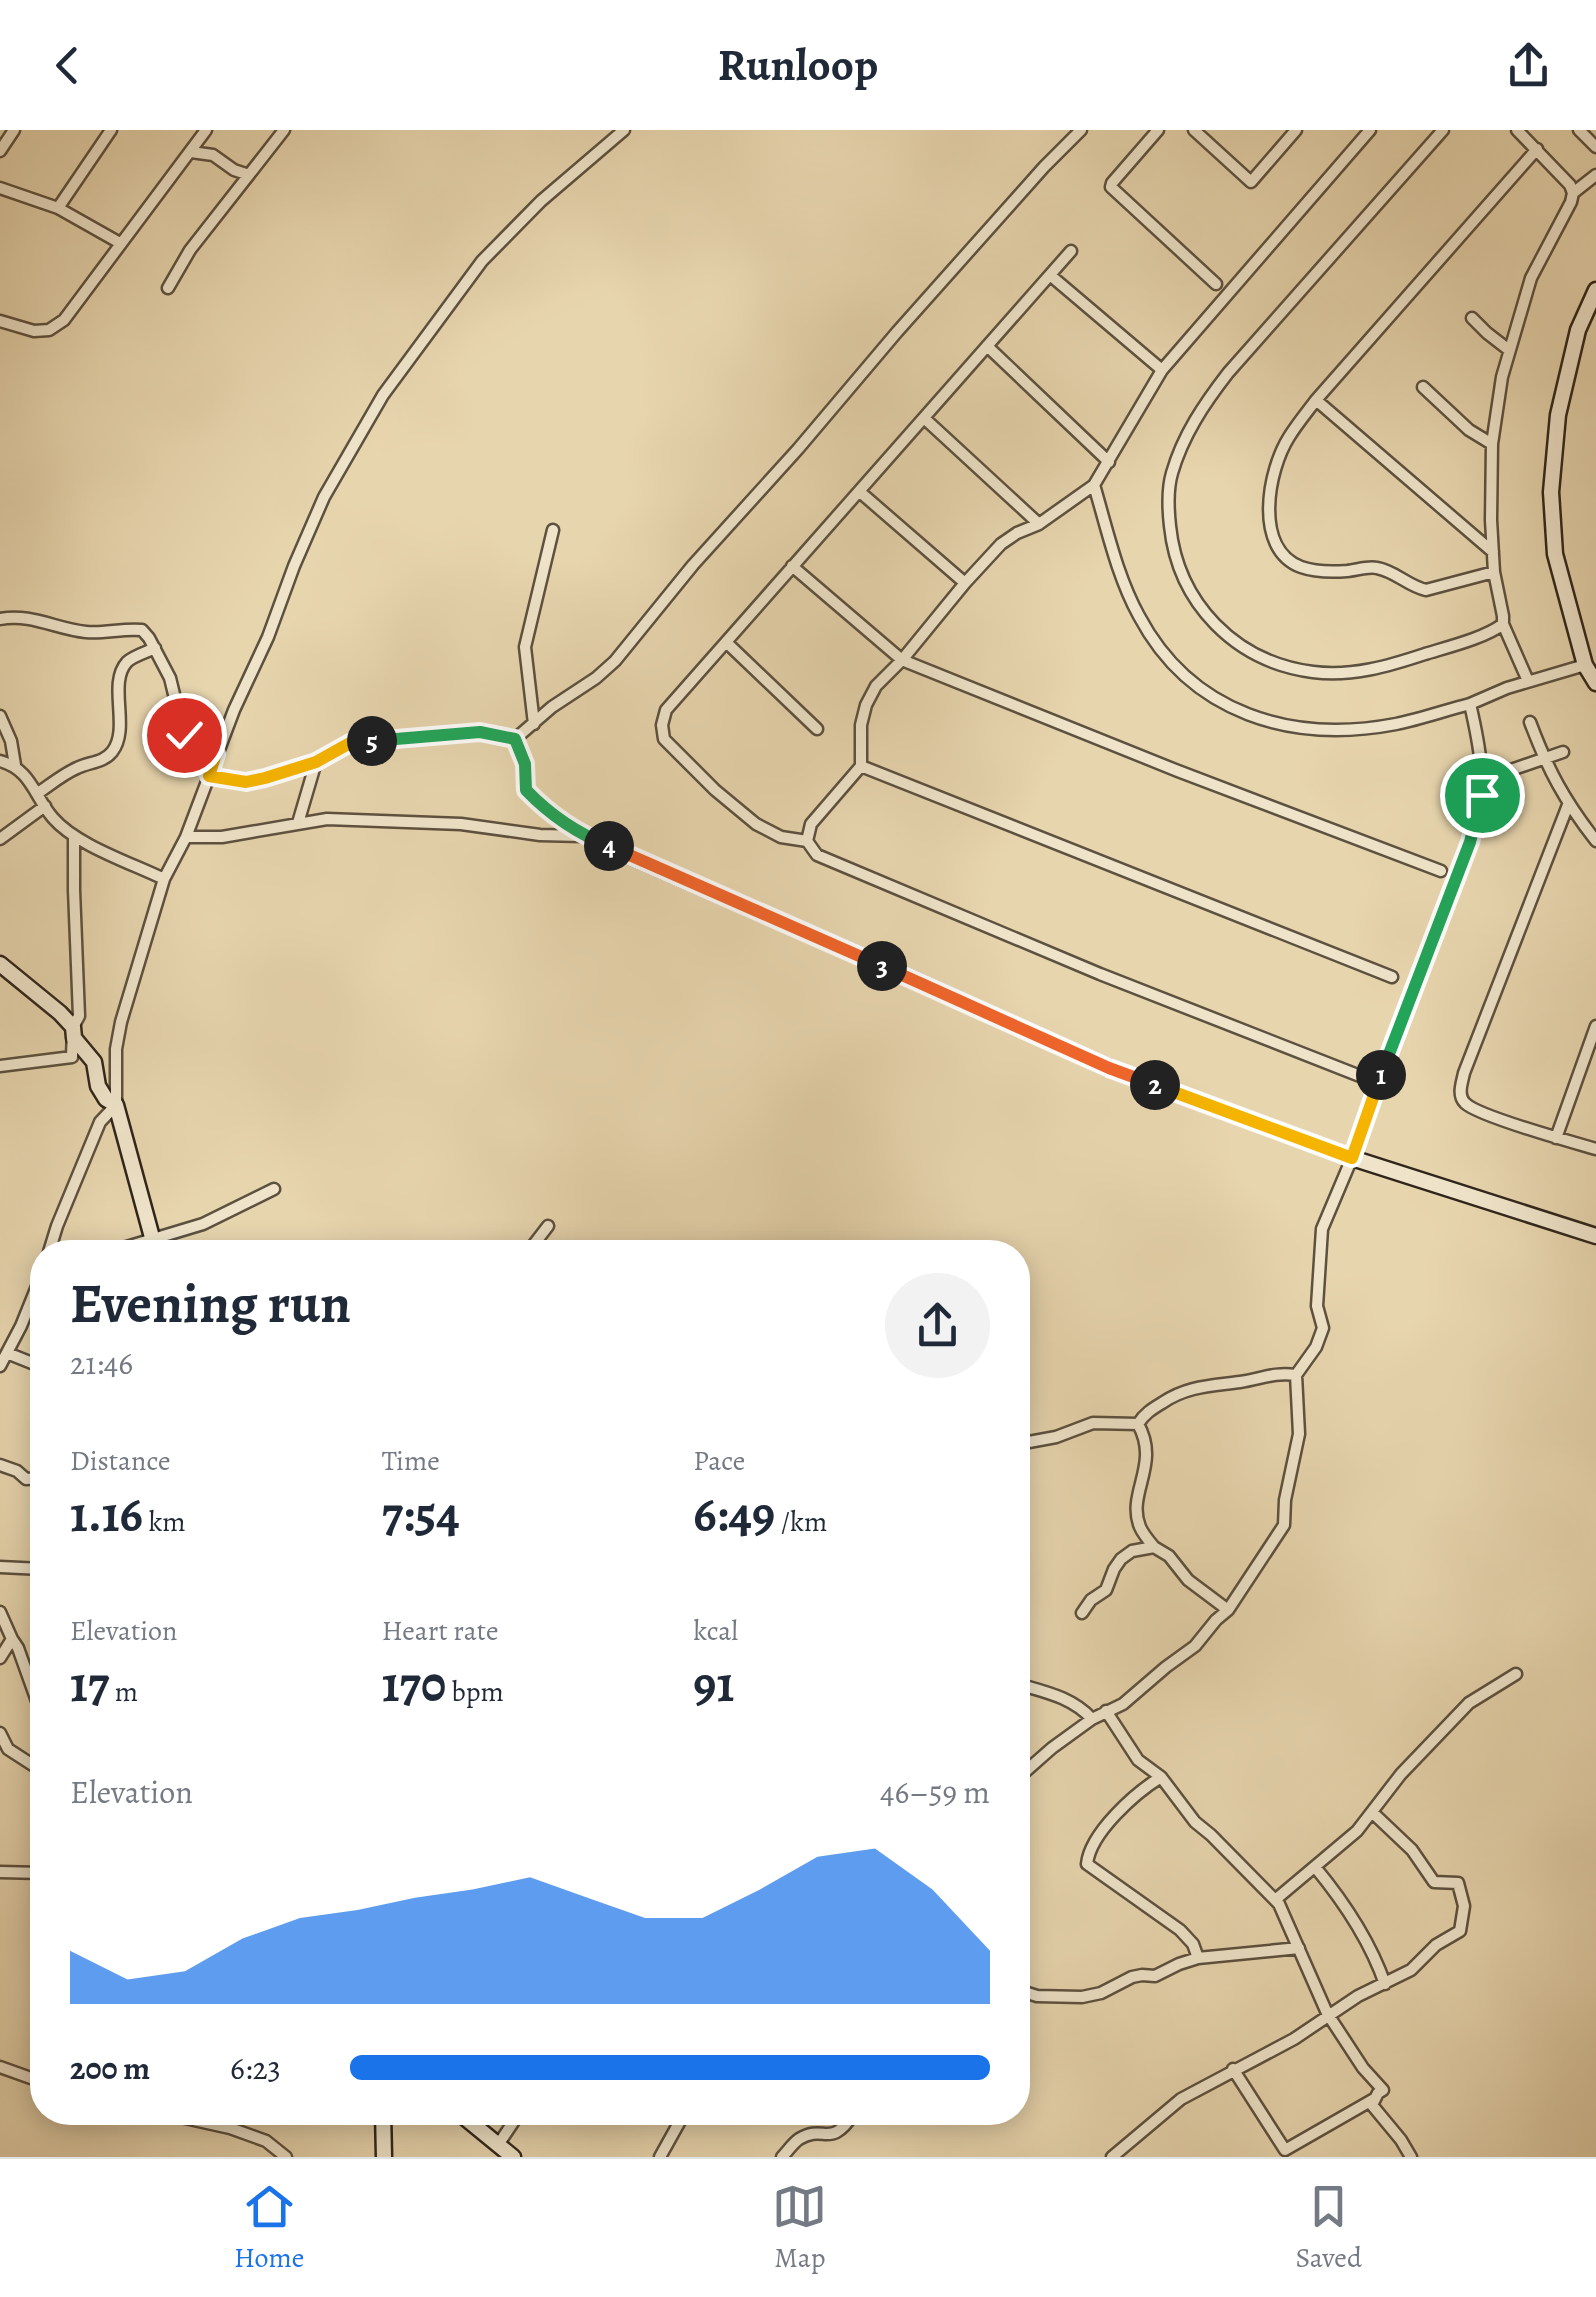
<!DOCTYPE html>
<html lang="en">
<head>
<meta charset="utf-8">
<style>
	body { margin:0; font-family:Alegreya,serif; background:#f2f2f3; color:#1f2937; height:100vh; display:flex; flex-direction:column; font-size:38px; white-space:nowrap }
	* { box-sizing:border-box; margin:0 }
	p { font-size:32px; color:#747a83 }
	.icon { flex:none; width:55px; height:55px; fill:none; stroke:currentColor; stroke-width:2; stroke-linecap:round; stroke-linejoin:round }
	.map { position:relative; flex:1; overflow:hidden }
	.panel { position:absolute; left:30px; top:1110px; width:1000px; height:885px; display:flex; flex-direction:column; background:#fff; border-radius:40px; box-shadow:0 5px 25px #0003 }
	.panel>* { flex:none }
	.pin { position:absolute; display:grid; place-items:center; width:85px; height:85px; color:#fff; margin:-42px; border:5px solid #fff; border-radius:50%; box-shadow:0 2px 10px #0007 }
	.km { position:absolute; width:50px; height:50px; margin:-25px; border-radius:50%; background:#222; color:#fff; font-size:28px; line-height:50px; text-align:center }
	.round { display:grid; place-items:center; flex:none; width:105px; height:105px; border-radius:52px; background:#f2f2f3 }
	.headline { display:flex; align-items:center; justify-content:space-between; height:170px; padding:0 40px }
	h1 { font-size:55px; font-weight:600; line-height:75px }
	.stats { display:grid; grid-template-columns:repeat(3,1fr); gap:15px; height:170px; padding:10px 40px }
	.stats div { display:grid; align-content:center }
	.stats b { font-size:50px; font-weight:600 }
	.stats small { font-size:28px; font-weight:400 }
	.stats p { font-size:28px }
	.chart { height:280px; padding:20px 40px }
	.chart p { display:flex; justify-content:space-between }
	.chart svg { width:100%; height:180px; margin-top:10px; fill:#1a73e8; opacity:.7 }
	ul { padding:0 40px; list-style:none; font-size:32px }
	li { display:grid; grid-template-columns:160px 120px 1fr; align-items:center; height:75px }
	li i { height:25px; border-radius:12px; background:#1a73e8 }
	header { display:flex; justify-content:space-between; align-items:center; height:130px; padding:0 40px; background:#fff; font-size:45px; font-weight:600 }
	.menu { display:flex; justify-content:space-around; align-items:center; height:140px; border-top:2px solid #e0e1e3; background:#fff; font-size:28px; color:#747a83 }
	.menu a { display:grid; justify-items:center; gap:5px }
	.menu .selected { color:#1a73e8 }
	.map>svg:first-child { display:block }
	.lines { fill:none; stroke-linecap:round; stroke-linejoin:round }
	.street-casing { stroke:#5d513f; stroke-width:15 }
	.secondary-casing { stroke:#2f251a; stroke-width:19 }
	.street { stroke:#efe4ca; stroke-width:10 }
	.secondary { stroke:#efe4ca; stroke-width:14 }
	.split-1-casing { stroke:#fff; stroke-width:20 }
	.split-2-casing { stroke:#fff; stroke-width:20 }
	.split-3-casing { stroke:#fff; stroke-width:20 }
	.split-4-casing { stroke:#fff; stroke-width:20 }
	.split-5-casing { stroke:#fff; stroke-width:20 }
	.split-6-casing { stroke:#fff; stroke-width:20 }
	.split-1 { stroke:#22a559; stroke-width:12 }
	.split-2 { stroke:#f5b400; stroke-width:12 }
	.split-3 { stroke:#f0652b; stroke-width:12 }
	.split-4 { stroke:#f0652b; stroke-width:12 }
	.split-5 { stroke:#22a559; stroke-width:12 }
	.split-6 { stroke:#f5b400; stroke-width:12 }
</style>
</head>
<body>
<header><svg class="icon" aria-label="back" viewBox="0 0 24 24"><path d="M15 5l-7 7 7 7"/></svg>Runloop<svg class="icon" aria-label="share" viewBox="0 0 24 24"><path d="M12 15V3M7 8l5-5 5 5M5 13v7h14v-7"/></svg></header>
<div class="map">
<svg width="1596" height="2027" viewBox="0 0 1596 2027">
	<rect width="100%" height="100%" fill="#e7d5ae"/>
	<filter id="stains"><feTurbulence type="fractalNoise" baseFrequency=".002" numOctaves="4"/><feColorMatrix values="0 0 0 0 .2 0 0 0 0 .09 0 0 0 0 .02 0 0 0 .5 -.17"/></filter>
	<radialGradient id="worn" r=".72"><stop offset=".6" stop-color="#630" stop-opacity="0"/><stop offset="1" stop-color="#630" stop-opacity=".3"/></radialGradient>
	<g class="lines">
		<defs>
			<path id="street" d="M1158,0L1112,53L1111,57L1216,154
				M1194,0L1251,52L1296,0
				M1443,0L1228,243C1204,274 1183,305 1172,343C1167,360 1168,378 1170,396C1178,473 1235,532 1313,542C1352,547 1389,536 1425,524C1448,517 1485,508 1503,494
				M1517,0L1570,55L1573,63L1571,72L1531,148L1502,247L1492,314L1491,390L1494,442L1503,486V494L1528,551
				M1579,0L1596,17
				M0,21L14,0
				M191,22L213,25L234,40L249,45
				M0,58L58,78L120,113
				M1573,63L1596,45
				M58,78L111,0
				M1071,121L666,580L662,595L664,609L715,660L756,694L781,707L807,711L817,725L1100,844L1360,946
				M1050,145L1162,240
				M168,158L190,120L284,0
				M1472,188L1487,203L1509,220
				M0,191L34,201L49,200L64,190L206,0
				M987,216L1109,332
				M1423,257L1469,300L1492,314
				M1316,270L1493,422
				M924,288L1039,394
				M1094,355C1107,399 1117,446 1139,486C1191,584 1292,614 1396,594C1421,589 1446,580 1470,574
				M860,362L965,453
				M792,436L902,530L1178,641L1441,741
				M1494,442L1426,460C1408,456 1395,441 1377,438C1368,436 1357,440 1347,441C1333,442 1315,442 1301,437C1253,419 1268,340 1289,307C1297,294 1307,282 1316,270L1537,19
				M0,489C31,483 56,499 86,502C104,504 123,498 142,500L149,508L170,548L184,605L191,613L216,624
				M726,512L817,599
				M0,586L11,611L15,635
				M1530,592C1548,640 1564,670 1596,711
				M534,594L525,517L553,400
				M515,609L552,577L596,548L615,531L693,435L798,319L897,202L1044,37L1081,0
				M0,631C31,639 34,666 53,688C76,715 131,733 164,749
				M861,636L1392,847
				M209,646L245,651L265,649L316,632L351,613L480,602L515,609L525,634L526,660C551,685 577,703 610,717
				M1482,650L1563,622
				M38,663C50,655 63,644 77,638C89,632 103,633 112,622C131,598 107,554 127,532C133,526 147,522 155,518
				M1568,675L1464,943C1462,953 1457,965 1465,973C1477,986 1575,1013 1596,1019
				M298,693L316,632
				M186,707H222L327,689L461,694L540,705L582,706
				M0,709L45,676
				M807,711L811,694L861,636V595L866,575L876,556L902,530L965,453L1001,414L1017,403L1039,394L1094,355L1162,240L1370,0
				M0,936L72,927L73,897L79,886L74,760V708
				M1556,1008L1596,896
				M49,1122L57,1096L100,992L116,975V919L121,892L164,749L186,707L234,580L268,507L294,436L324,367L383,265L482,131L541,71L624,0
				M110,1122L203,1094L274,1059
				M528,1122L548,1096
				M7,1223L42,1237
				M0,1236L21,1196L42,1144
				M1138,1294C1161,1335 1126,1363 1140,1397C1143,1404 1149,1411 1154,1417
				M1018,1314L1056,1307L1093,1293L1138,1294C1144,1284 1152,1279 1162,1273C1187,1256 1211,1256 1240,1252C1261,1249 1273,1242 1296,1245L1316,1217L1323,1198L1317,1176L1322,1099L1352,1028L1379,950L1470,712C1487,656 1483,630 1470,574L1507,558L1585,535
				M0,1335L17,1341L26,1349L42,1348
				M0,1437L42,1439
				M0,1482L12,1509L18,1518L42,1585
				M1082,1483L1091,1470L1106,1460L1114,1439L1121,1429L1132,1421L1154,1417L1169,1426L1188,1450L1228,1480
				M0,1528L12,1509
				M1018,1554C1045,1562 1072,1567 1092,1589
				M1106,1581L1138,1630L1161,1647L1195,1692L1211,1705L1279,1774L1327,1883L1363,1938L1383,1960L1378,1963L1372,1975L1401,2010L1411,2027
				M0,1603L8,1619L42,1641
				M1161,1647C1135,1663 1090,1703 1087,1734L1180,1800L1193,1814L1198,1828
				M1018,1648L1052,1618L1092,1589L1123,1574L1166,1537L1195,1516L1216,1490L1228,1480L1284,1395L1285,1370L1299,1304L1296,1245
				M1315,1737C1344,1772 1370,1811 1385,1854
				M0,1742L42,1743
				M1275,1770L1357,1701L1401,1644L1469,1573L1516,1544
				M1018,1860L1037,1866L1082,1867L1101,1863L1132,1847L1142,1845L1155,1846L1179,1834L1198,1828L1299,1818
				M0,1937L42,1952
				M1233,1939L1285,2020L1374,1969
				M158,1982L230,1998L266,2011L286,2027
				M498,2015L520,1982
				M660,2027L685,1982
				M782,2027C787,2022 793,2013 799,2009C826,1993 829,2021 855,1982
				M1112,2027L1181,1969L1294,1909L1358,1866L1411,1840L1436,1815L1460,1801L1464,1776L1458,1753L1434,1752L1412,1720L1373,1683"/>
			<path id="secondary" d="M1596,160L1578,200L1558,285L1551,362L1555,424L1585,535L1596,553
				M610,717L869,830L1109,938L1352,1028L1596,1106
				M0,834L60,883L73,897L74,908L94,932L98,956L106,969L116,975L156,1122
				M383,1982L384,2027
				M458,1982L513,2027"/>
		</defs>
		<use href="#street" class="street-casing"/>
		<use href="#secondary" class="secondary-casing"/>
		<use href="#street" class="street"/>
		<use href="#secondary" class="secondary"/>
	</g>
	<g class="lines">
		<defs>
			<path id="split-1" d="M1381,945L1470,712L1482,665"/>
			<path id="split-2" d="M1155,955L1352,1028L1381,945"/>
			<path id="split-3" d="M882,836L1109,938L1155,955"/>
			<path id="split-4" d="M609,716L882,836"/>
			<path id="split-5" d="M372,611L480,602L515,609L525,634L526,660C550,685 576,703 609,716"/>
			<path id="split-6" d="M184,605L191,612L216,624L209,646L246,652L265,648L316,632L350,613L372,611"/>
		</defs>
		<use href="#split-1" class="split-1-casing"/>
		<use href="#split-2" class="split-2-casing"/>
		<use href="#split-3" class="split-3-casing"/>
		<use href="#split-4" class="split-4-casing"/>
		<use href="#split-5" class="split-5-casing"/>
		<use href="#split-6" class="split-6-casing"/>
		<use href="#split-1" class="split-1"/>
		<use href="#split-2" class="split-2"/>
		<use href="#split-3" class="split-3"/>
		<use href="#split-4" class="split-4"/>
		<use href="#split-5" class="split-5"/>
		<use href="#split-6" class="split-6"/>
	</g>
	<rect width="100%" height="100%" filter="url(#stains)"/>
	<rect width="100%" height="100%" fill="url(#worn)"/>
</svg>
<div class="pin" style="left:1482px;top:665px;background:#1e9e55"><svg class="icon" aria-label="arrive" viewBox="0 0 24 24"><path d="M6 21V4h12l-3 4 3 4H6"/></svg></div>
<div class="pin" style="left:184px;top:605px;background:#d93025"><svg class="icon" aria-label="check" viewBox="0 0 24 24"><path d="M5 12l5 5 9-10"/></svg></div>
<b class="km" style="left:1381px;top:945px">1</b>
<b class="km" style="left:1155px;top:955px">2</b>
<b class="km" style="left:882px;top:836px">3</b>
<b class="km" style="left:609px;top:716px">4</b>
<b class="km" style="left:372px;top:611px">5</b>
<section class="panel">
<div class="headline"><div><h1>Evening run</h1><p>21:46</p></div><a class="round"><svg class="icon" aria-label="share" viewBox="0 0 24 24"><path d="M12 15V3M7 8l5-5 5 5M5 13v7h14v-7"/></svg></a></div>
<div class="stats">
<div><p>Distance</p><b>1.16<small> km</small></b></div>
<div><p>Time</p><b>7:54</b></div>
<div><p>Pace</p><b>6:49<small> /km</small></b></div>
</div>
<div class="stats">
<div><p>Elevation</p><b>17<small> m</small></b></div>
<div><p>Heart rate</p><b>170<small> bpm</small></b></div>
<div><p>kcal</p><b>91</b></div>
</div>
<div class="chart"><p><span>Elevation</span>46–59 m</p>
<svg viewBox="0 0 160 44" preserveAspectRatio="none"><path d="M0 44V31L10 38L20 36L30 28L40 23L50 21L60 18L70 16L80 13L90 18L100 23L110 23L120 16L130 8L140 6L150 16L160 31V44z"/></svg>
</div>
<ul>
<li><b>200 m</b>6:23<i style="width:100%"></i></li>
</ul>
</section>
</div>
<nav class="menu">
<a class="selected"><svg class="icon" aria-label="home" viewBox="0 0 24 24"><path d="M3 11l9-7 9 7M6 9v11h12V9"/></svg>Home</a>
<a><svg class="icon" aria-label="map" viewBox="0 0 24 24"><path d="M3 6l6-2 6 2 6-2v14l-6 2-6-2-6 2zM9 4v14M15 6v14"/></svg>Map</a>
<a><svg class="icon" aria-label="saved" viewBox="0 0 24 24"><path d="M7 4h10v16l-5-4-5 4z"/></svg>Saved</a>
</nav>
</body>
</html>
